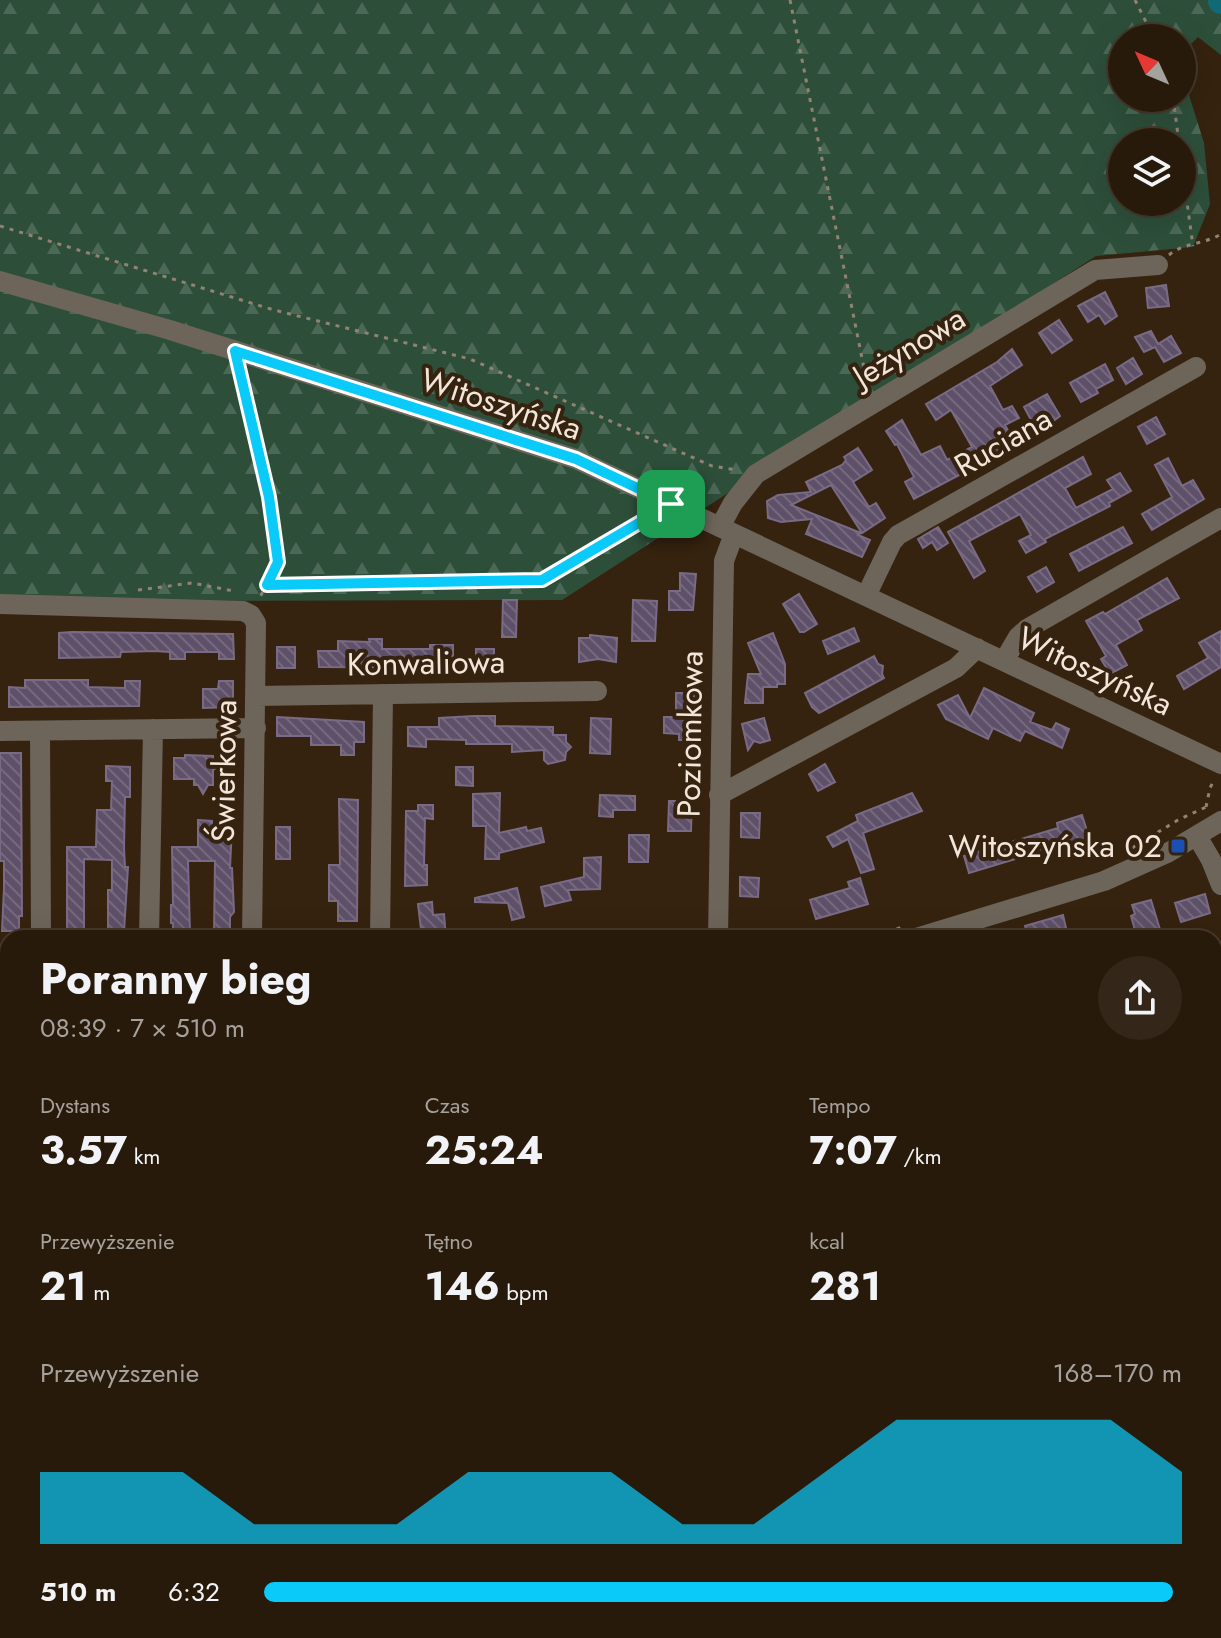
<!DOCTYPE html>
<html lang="pl">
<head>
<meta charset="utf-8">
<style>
	body { margin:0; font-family:Jost,sans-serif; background:#342719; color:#f1f3f6; height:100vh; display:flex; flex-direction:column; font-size:30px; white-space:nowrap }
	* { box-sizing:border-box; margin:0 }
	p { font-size:26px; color:#a5a19d }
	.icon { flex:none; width:44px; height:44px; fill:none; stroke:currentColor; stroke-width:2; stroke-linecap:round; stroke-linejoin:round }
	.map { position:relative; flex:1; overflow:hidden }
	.panel { position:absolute; left:0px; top:930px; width:1222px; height:708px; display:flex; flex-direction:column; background:#281a0b; border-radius:24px 24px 0 0; box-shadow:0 8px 32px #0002,0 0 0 2px #44382c }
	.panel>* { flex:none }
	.needle { width:52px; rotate:314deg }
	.tools { position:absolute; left:1108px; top:24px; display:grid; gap:16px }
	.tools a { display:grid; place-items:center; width:88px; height:88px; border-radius:50%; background:#281a0b; box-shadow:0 8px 32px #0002,0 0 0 2px #44382c; font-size:40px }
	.pin { position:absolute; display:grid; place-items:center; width:68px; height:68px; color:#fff; margin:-34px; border-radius:16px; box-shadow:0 4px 12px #0006 }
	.round { display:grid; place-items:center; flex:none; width:84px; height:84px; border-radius:42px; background:#342719 }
	.headline { display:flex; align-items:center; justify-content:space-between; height:136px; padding:0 40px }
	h1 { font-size:44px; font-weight:700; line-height:60px }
	.metrics { display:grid; grid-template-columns:repeat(3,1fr); gap:12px; height:136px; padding:8px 40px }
	.metrics div { display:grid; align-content:center }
	.metrics b { font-size:40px; font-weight:700 }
	.metrics small { font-size:22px; font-weight:400 }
	.metrics p { font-size:22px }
	.chart { height:224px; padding:16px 40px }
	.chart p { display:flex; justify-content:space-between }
	.chart svg { width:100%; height:144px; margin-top:8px; fill:#0acafa; opacity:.7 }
	ul { padding:0 40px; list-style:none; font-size:26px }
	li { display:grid; grid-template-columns:128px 96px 1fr; align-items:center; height:60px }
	li i { height:20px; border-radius:10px; background:#0acafa }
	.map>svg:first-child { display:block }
	.forest { fill:url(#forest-firs); fill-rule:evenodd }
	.water { fill:url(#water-waves) }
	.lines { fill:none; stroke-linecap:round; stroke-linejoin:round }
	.river { stroke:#106977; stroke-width:26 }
	.building { fill:url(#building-back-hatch); stroke:#796b85; stroke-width:2 }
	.path { stroke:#928272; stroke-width:3; stroke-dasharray:4 6; stroke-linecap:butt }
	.minor { stroke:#6d655a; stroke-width:20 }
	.route-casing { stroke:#fff; stroke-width:16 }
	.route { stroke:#0acafa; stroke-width:10 }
	.transit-dot { fill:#1a4fb4; stroke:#35220f; stroke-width:3 }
	.labels { text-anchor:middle; stroke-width:8; stroke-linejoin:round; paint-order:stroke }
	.street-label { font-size:32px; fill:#f2e5d9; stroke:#35220f }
	.poi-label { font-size:32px; fill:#f2e5d9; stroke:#35220f; text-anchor:end }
</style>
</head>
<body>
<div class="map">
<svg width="1221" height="1638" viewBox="0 0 1221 1638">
	<defs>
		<pattern id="forest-firs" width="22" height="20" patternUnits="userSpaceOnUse" patternTransform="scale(2)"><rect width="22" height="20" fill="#2d4f3a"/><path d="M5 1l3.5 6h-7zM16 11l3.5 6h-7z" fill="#4c6856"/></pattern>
		<pattern id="water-waves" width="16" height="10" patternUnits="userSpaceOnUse" patternTransform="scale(2)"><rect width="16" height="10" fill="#106977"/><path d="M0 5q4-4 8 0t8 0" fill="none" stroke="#337e8a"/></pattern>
		<pattern id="building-back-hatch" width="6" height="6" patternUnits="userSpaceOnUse" patternTransform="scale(2)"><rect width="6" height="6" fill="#5e5068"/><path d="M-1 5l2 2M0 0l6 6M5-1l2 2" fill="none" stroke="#76697d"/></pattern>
	</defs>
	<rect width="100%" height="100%" fill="#35220f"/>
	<path class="forest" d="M0,0H1221V55L1198,37L1188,47L1189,95L1204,143L1210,204L1193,247L1096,256L562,600L141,601L0,596ZM1122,38H1182V98H1122ZM1122,142H1182V202H1122Z"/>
	<path class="water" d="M1221,1510V1603L1216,1607L1214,1628V1514Z
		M740,1630H1214L1213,1638H727Z"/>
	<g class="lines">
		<path class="river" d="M1221,0V1"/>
	</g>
	<path class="building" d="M1166,285L1169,306L1148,308L1146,288Z
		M1105,292L1117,316L1105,324L1099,315L1088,322L1078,306Z
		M1059,320L1072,340L1052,353L1039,333Z
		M1151,331L1158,344L1171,336L1181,353L1164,362L1155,347L1144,352L1135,337Z
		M1012,349L1022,365L990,386L1003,410L1012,406L1019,418L1005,425L1016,445L914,499L905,482L914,477L897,444L895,445L886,431L902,420L921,455L940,446L947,460L972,447L951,410L936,420L926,404L997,362Z
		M1133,358L1142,374L1126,384L1117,368Z
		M1105,364L1113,380L1096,389L1098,393L1081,402L1070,383Z
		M1047,394L1060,416L1038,433L1024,407Z
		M1156,417L1165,434L1147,444L1138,427Z
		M858,448L872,470L853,482L869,507L876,503L885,518L862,533L831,485L791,505L861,533L858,535L870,540L862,557L806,534L812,519L781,522L768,518L767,501L778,495L811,492L806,482L842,465L846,460L844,457Z
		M1083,457L1091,474L1065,488L1076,508L1113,489L1107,480L1120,473L1131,491L1109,503L1110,506L1045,539L1046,542L1026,553L1019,541L1031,535L1020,514L969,541L985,571L974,578L948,532Z
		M1168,458L1182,486L1193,480L1204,499L1152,530L1142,514L1172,497L1155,465Z
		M938,527L948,543L937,550L932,542L923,548L918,539Z
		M1123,527L1132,543L1079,571L1070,554Z
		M1046,567L1054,582L1037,592L1028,577Z
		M680,573L696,574L693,610H669V591H680Z
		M1167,578L1179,598L1137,620L1142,630L1116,645L1127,665L1110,674L1101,659L1106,656L1086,621L1103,612L1105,614Z
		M799,594L817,624L804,632H800L783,604Z
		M503,600H517L516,637H502Z
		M633,600L657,601L655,641H632Z
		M854,628L859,641L828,654L823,641Z
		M1221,631V667L1184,689L1177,676L1208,658L1199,643Z
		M72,632L233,634L234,659H219V652H185V659H170V652L154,651L121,652L120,657L59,658V633Z
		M773,633L785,664V684H777V687H763V703H745L748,674H761L748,643Z
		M590,635L617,638L616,662L598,659L579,662V638H590Z
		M369,639H382V649H430V645H453V668L319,667L318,651H338V641L370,642Z
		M277,647H295V668H277Z
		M476,649H494V668H476Z
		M874,656L878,664L883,666L882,674L884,678L819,713L812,707L805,693Z
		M25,680H88V687L125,688V681H140L139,706L9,707V687L25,688Z
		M219,681H233V707L203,708V689H218Z
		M984,688L1034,713L1030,722L1052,730L1056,723L1069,729L1062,748L1025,731L1020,741L993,728L988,739L946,719L938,705L958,695L970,718Z
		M676,693H694L693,740H679V734L664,733V717H676Z
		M474,716H495V726L553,727V735H566V742L571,747L566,752L565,760L548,764L544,760V750L512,752V744H466V740L426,739V747L408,746V727H439V718Z
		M277,717L364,722V742H354V755H341V745H311V736H277Z
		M591,718L611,719L610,754L590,753Z
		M764,718L770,740L760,743L754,741L748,750L742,724Z
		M0,753H21L22,916H19V931H2L4,888V861H0Z
		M185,755L213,756V763L220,766L213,770V785H208L203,794L198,785H194V779H174V758H185Z
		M825,764L835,782L818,791L809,774Z
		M106,766L130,767V797H125L124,848L125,867H128L124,932L108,931V890H112V860L84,859V931H67V847H96L97,810H111L112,781H106Z
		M456,767H473V786L456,785Z
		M500,793L499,833L526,827L527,831L541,828L544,842L499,853V859H485L486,826H473V794Z
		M912,793L922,811L863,833L874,869L861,873L848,839L833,847L827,837L858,821L856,815Z
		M600,795L635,796V810H613V817L599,816Z
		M339,799L358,800L357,921H338V901H329V865H340Z
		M669,801H692L691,831H668Z
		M418,805H433V819L425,818L424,865H427V885L405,886L406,811H418Z
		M741,813H760L759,838L741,837Z
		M1082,815L1089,837L969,873L964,856L1058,828L1057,823Z
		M198,820L212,821V827H232L230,868H232L234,912L230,917V932L214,933L215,861H188L190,932H173V923H171V905H173L172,847H198Z
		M276,827H290V859H276Z
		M629,835H649L648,862H629Z
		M601,857L600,889L568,890L571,900L545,906L541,887L584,877V858Z
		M740,877L759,878L758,897L740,896Z
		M860,878L868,904L816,919L810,900L850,888L848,882Z
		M517,888L524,917L512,920L508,903L475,902V898Z
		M1205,894L1210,913L1181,922L1175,903Z
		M1151,900L1161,933L1137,937L1131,916L1135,914L1132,905Z
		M432,902L433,915L444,914L446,938H422L418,904Z
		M1063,915L1066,928L1040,936V938H1029L1025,926Z"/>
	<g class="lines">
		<path class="path" d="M790,0L868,388
			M1135,0L1154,38
			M1173,98L1179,142
			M1182,166L1193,246
			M0,226L274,310L470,359L712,466L737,470
			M1169,255C1183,243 1205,244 1221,234
			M239,370L269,497L278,562L258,601
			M267,585L542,580L654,514
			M138,590L192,583L234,591L235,593
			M1206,807L1210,788L1214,780
			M1132,848L1178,820L1206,807L1208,810
			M868,938L903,927
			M0,1099L8,1098"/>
		<path class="minor" d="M0,281L170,330L576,459L1221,764
			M720,527L733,503L756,474L1095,270L1158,265
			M866,596L892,542L898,535L1196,367
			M0,604L243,611L251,615L256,623L252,938
			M1004,661L1018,637L1027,629L1221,518
			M255,696L597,691
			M0,731L256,728
			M40,731L41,938
			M719,795L956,668L977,648
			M1197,836L1211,860L1221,885
			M149,938L153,729
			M380,938L383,694
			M718,938L724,561L734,534
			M916,938L1104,881L1169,852L1221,821
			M0,1017H8
			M0,1120L8,1119
			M1214,1160L1221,1157
			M0,1419L8,1418"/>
	</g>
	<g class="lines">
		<defs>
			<path id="route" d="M235,351L576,459L671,504L542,580L267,585L278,562L269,497Z"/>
		</defs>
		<use href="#route" class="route-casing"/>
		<use href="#route" class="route"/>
	</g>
	<rect class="transit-dot" x="1170" y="838" width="16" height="16" rx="4"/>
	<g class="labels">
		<g class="street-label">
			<text transform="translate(909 347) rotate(-31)" y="11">Jeżynowa</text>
			<text transform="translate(501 404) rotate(18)" y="11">Witoszyńska</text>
			<text transform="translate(1003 442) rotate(-30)" y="11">Ruciana</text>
			<text transform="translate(426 663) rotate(-1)" y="11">Konwaliowa</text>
			<text transform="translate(1095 671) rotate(25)" y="11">Witoszyńska</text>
			<text transform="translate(690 734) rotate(-89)" y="11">Poziomkowa</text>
			<text transform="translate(224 771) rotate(-89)" y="11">Świerkowa</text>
		</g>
		<g class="poi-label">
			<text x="1162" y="857">Witoszyńska 02</text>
		</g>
	</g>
</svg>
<div class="tools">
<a><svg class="needle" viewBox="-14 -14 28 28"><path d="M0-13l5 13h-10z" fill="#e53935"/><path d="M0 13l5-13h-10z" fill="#a5a19d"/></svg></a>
<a><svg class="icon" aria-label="layers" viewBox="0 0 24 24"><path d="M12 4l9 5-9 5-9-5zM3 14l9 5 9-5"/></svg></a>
</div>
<div class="pin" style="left:671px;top:504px;background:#1e9e55"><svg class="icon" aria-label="arrive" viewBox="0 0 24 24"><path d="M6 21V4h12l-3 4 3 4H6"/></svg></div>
<section class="panel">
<div class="headline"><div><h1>Poranny bieg</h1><p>08:39 · 7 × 510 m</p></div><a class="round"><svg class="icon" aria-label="share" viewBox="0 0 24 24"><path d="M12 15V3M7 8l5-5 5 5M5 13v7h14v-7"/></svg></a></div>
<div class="metrics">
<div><p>Dystans</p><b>3.57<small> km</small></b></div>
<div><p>Czas</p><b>25:24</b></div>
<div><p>Tempo</p><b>7:07<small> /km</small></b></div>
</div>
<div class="metrics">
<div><p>Przewyższenie</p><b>21<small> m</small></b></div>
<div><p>Tętno</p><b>146<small> bpm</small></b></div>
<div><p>kcal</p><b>281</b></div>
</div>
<div class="chart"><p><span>Przewyższenie</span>168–170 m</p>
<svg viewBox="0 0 160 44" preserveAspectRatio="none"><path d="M0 44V22L10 22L20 22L30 38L40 38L50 38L60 22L70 22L80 22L90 38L100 38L110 22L120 6L130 6L140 6L150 6L160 22V44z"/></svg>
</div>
<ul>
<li><b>510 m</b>6:32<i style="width:99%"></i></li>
</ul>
</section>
</div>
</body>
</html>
